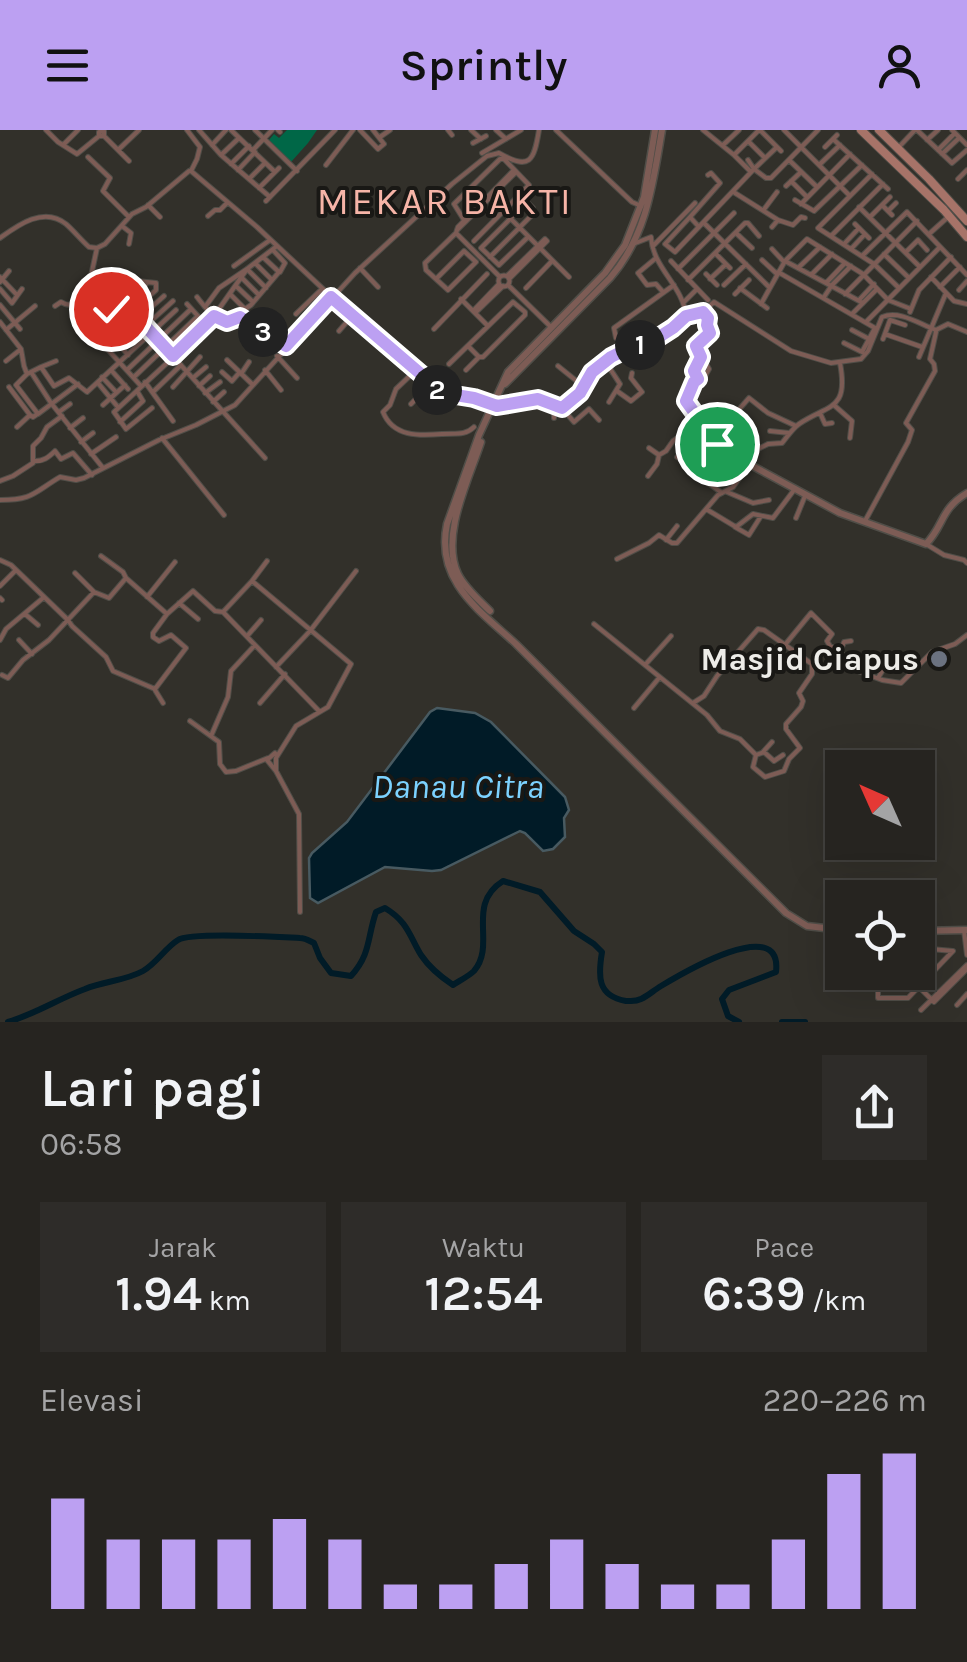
<!DOCTYPE html>
<html lang="id">
<head>
<meta charset="utf-8">
<style>
	body { margin:0; font-family:Karla,sans-serif; background:#2e2c29; color:#f1f3f6; height:100vh; display:flex; flex-direction:column; font-size:38px; white-space:nowrap }
	* { box-sizing:border-box; margin:0 }
	p { font-size:32px; color:#a4a4a5 }
	.icon { flex:none; width:55px; height:55px; fill:none; stroke:currentColor; stroke-width:2; stroke-linecap:round; stroke-linejoin:round }
	.map { position:relative; height:892px; overflow:hidden }
	.sheet { display:flex; flex-direction:column; background:#262420; flex:1 }
	.sheet>* { flex:none }
	.needle { width:65px; rotate:315deg }
	.buttons { position:absolute; left:825px; top:620px; display:grid; gap:20px }
	.buttons a { display:grid; place-items:center; width:110px; height:110px; border-radius:0px; background:#262420; box-shadow:0 10px 40px #0002,0 0 0 2px #42413e; font-size:50px }
	.pin { position:absolute; display:grid; place-items:center; width:85px; height:85px; color:#fff; margin:-42px; border:5px solid #fff; border-radius:50%; box-shadow:0 2px 10px #0007 }
	.km { position:absolute; width:50px; height:50px; margin:-25px; border-radius:50%; background:#222; color:#fff; font-size:28px; line-height:50px; text-align:center }
	.round { display:grid; place-items:center; flex:none; width:105px; height:105px; border-radius:0px; background:#2e2c29 }
	.summary { display:flex; align-items:center; justify-content:space-between; height:170px; padding:0 40px }
	h1 { font-size:55px; font-weight:600; line-height:75px }
	.metrics { display:grid; grid-template-columns:repeat(3,1fr); gap:15px; height:170px; padding:10px 40px }
	.metrics div { display:grid; align-content:center; border-radius:0px; background:#2e2c29; text-align:center }
	.metrics b { font-size:50px; font-weight:600 }
	.metrics small { font-size:28px; font-weight:400 }
	.metrics p { font-size:28px }
	.chart { height:280px; padding:20px 40px }
	.chart p { display:flex; justify-content:space-between }
	.chart svg { width:100%; height:180px; margin-top:10px; stroke:#bca0f2; stroke-width:6 }
	header { display:flex; justify-content:space-between; align-items:center; height:130px; padding:0 40px; background:#bca0f2; color:#111; font-size:45px; font-weight:600 }
	.map>svg:first-child { display:block }
	.green { fill:#006747 }
	.water { fill:#011b27; stroke:#485a61; stroke-width:2.5 }
	.lines { fill:none; stroke-linecap:round; stroke-linejoin:round }
	.river { stroke:#011b27; stroke-width:6 }
	.minor-casing { stroke:#504e48; stroke-width:6 }
	.tertiary-casing { stroke:#504e48; stroke-width:9 }
	.secondary-casing { stroke:#504e48; stroke-width:10 }
	.minor { stroke:#7d5c55; stroke-width:4 }
	.tertiary { stroke:#7d5c55; stroke-width:6 }
	.secondary { stroke:#a77368; stroke-width:8 }
	.minor-bridge-casing { stroke:#504e48; stroke-width:6; stroke-linecap:butt }
	.minor-bridge { stroke:#7d5c55; stroke-width:4 }
	.route-casing { stroke:#fff; stroke-width:20 }
	.route { stroke:#bca0f2; stroke-width:12 }
	.worship-dot { fill:#6b7280; stroke:#191815; stroke-width:4 }
	.labels { text-anchor:middle; stroke-width:8; stroke-linejoin:round; paint-order:stroke }
	.poi-label { font-size:32px; font-weight:bold; fill:#edece8; stroke:#191815; text-anchor:end }
	.water-label { font-size:35px; font-style:italic; fill:#7cd2ff; stroke:#191815 }
	.quarter-label { font-size:38px; letter-spacing:2.5px; fill:#f6b4a7; stroke:#191815 }
</style>
</head>
<body>
<header><svg class="icon" aria-label="menu" viewBox="0 0 24 24"><path d="M4 6h16M4 12h16M4 18h16"/></svg>Sprintly<svg class="icon" aria-label="person" viewBox="0 0 24 24"><circle cx="12" cy="8" r="4"/><path d="M4 21q1-7 8-7t8 7"/></svg></header>
<div class="map">
<svg width="967" height="892" viewBox="0 0 967 892">
	<rect width="100%" height="100%" fill="#32302a"/>
	<path class="green" d="M287,0H317L308,13L291,32L269,10L274,4L279,8Z"/>
	<path class="water" d="M437,578L475,583L491,592L565,667L569,680L564,688L565,707L553,719L543,721L525,703L520,701L441,740L432,741L385,737L318,773L310,768L309,728L312,723L347,692L430,582Z"/>
	<g class="lines">
		<path class="river" d="M8,892C35,884 58,869 85,859C104,851 125,851 143,841C157,833 165,818 178,810C190,802 280,807 300,808C305,808 308,810 314,813L320,828L331,843L351,846C371,824 367,808 376,782L385,778C408,792 409,805 421,825C429,837 441,847 453,855C459,851 469,846 474,841C497,814 465,775 503,751L540,762L574,801L594,814L602,822C598,846 597,866 626,871C632,871 635,872 641,869C648,866 654,860 661,856C681,844 783,783 776,842L729,860L722,869L728,886L739,892
			M782,892H805"/>
		<defs>
			<path id="minor" d="M46,0L58,12L77,24L99,6
				M187,0L200,17L197,29L191,41L257,97L352,186L439,261L488,272
				M199,0L221,25L270,67
				M231,0L275,42
				M255,0L297,41
				M278,0L280,2
				M360,0L378,19L384,14
				M373,0L384,14
				M448,0L452,5
				M471,0L481,9
				M496,0L506,9
				M556,0L632,72L641,76
				M703,0L734,25L751,42
				M760,0L781,21
				M784,0L850,66
				M917,0L952,33L967,20
				M952,0L967,15
				M104,6V1L99,2V6H104L129,31
				M380,7L390,0
				M833,9L888,59
				M927,10L938,0
				M748,11L765,28
				M473,13L486,6
				M64,14L78,0
				M212,15L226,0
				M723,15L739,0
				M825,17L837,5
				M898,18L915,0
				M118,20L139,0
				M253,20L272,0
				M938,20L955,3
				M482,23L521,0
				M942,24L959,8
				M221,25L239,8
				M734,25L759,0
				M88,27L110,48L103,61L129,87
				M748,30L754,39L777,17
				M789,30L817,57
				M231,34L249,16
				M326,35L353,0
				M819,35L840,15
				M238,40L255,22
				M872,44L818,98L874,134L899,158
				M249,49L265,33
				M958,49L967,40
				M791,51L807,67
				M786,56L801,42
				M259,58L279,38
				M735,63L778,90L772,97
				M488,66L569,147
				M795,70L814,81L862,35
				M266,71L335,0
				M801,74L850,24
				M148,75L160,87
				M882,75L892,85
				M859,77L920,137
				M765,78L777,62
				M888,81L896,73
				M208,86L215,80H220L227,73
				M690,87L720,53L711,43L708,45
				M870,87L890,67
				M464,90L454,74L500,29H504L529,55L474,111
				M778,90L793,95L801,87L805,88
				M704,93L768,156
				M855,94L869,108
				M122,96L131,103L129,114
				M699,97L690,87L665,114L675,122L754,39L766,48H771L818,0
				M457,100L516,42
				M456,103L458,97L513,41
				M736,103L752,118
				M929,104L948,87
				M831,106L883,54
				M0,108C18,95 44,76 66,94C74,101 81,110 89,117L97,118L105,114L132,84L146,77L189,41
				M845,113L859,98
				M633,114L651,107C653,139 683,155 686,186
				M653,116L695,73
				M772,119L784,132
				M851,119L865,104
				M273,120L285,133L280,142
				M906,122L918,110L927,120
				M716,124L730,138
				M884,124L909,148
				M862,126L907,82L967,145
				M490,127L531,86L533,78L527,72L481,118L499,135L528,107
				M656,128L638,143L647,155L656,154L663,162
				M762,130L777,144
				M671,131L708,170
				M785,131L863,173
				M255,133L272,150
				M234,136L270,110
				M360,138L378,157
				M798,138L820,117
				M678,139L734,83
				M248,140L266,158
				M778,142L875,198L862,222L844,213
				M706,144L717,155
				M811,145L832,124
				M498.5 151a5.5 5.5 0 1 1 11 0a5.5 5.5 0 1 1-11 0Z
				M507,146L545,109L547,111L509,149
				M0,147L17,165
				M931,147L954,171L967,174
				M242,148L259,165
				M437,148L464,121L476,132L448,160L426,140L425,133L456,103L500,147
				M710,149L725,135
				M688,150L745,93H748L759,106
				M0,152L9,141
				M826,153L845,133
				M508,155L551,197
				M724,155L746,134
				M236,156L253,172
				M940,157L960,137
				M526,158L552,131
				M740,158L767,178
				M0,159L12,173L22,159
				M959,160L967,151
				M230,164L245,179L251,175L279,142L263,127
				M735,164L749,150
				M845,164L917,91
				M115,165L128,150L156,153V160L132,182
				M197,167C211,185 218,196 240,187L286,216
				M824,167L832,155L851,136
				M461,169L488,196
				M860,169L874,154
				M684,172L697,159
				M126,174L147,153
				M187,174L207,196
				M761,174L785,131L807,109L863,144L888,170L911,179
				M0,175L20,199
				M55,176L61,172C72,179 84,173 92,163L91,146L97,118
				M205,177L219,158L247,139
				M475,179L499,154
				M910,182L919,160L951,127
				M475,183L503,156
				M134,184L104,204L100,211L141,256
				M296,184L322,159
				M704,184L707,188L710,204L696,217L709,239L705,246L694,252L686,271L719,319L747,333
				M852,184L877,159
				M138,189L164,166
				M0,192L21,219L24,236L27,244L41,237L54,256L69,248L87,262L176,180
				M866,192L940,117
				M121,193L110,178L121,169L265,328
				M434,199L487,144
				M6,200L35,176
				M852,200L869,209
				M339,201L352,186
				M108,202L128,225
				M885,204L922,217
				M122,205L142,193
				M616,208L614,198L674,155
				M883,209L890,190L905,195
				M121,218L173,171
				M277,226L297,248
				M919,227L946,163
				M227,230L252,254
				M6,231L21,219
				M605,231L620,254L609,272
				M449,234L513,172L525,182V185L483,227H479L468,216
				M558,236L584,257
				M41,237L56,231
				M111,240L128,259
				M127,240L191,179
				M265,240L281,260
				M416,240L396,259L390,275L383,282C393,307 419,306 442,304C455,303 465,306 474,297
				M466,240L479,227
				M31,242L51,273L103,338
				M222,242L232,251L239,243
				M27,244L16,255L38,284L78,254
				M241,244L249,232
				M102,247L116,262
				M134,247L198,186
				M194,247L206,237
				M698,249L693,241L701,228
				M145,252L173,291
				M98,253L117,276
				M199,256L210,246
				M9,257L30,285
				M173,257L200,227
				M617,261L631,271L642,262L631,248L632,243
				M153,262L181,235
				M205,263L220,252
				M213,272L224,262
				M411,274L430,254
				M103,275L125,255
				M497,276L538,269L557,277L566,276L580,263L592,242L611,227L633,216H645L673,198L686,186L699,185L714,172L791,221L831,233L861,229L868,221L882,187C900,180 919,194 936,200L948,194L967,202
				M835,276L852,291L850,308
				M152,278L126,299L114,282L207,196L247,139L277,116
				M562,278L574,292L589,279L599,290
				M59,282L70,274
				M820,283L825,294L832,293
				M554,288V277
				M698,288L712,279L719,287L735,284L749,268L768,283L796,296
				M120,292L143,271L137,261
				M17,297L30,285L33,287L36,285
				M70,298L83,288
				M770,301L789,303
				M162,308L224,385
				M81,312L93,303
				M649,318L659,325L666,321L673,311L700,292
				M91,324L116,307
				M677,327L702,343L704,350L722,363
				M33,331C43,332 49,327 55,321L61,329L73,323L92,345
				M691,334L694,331L711,336L721,320
				M648,346L657,334L659,325
				M0,351L13,346L33,333V316L41,308L47,297L62,286
				M711,354L726,322
				M727,362L753,373L769,370
				M0,370C33,370 33,363 60,347L76,350L84,348L159,310L196,295L235,275L355,143L452,54L487,26L499,23C530,41 534,31 539,0
				M706,379L736,397L753,384L773,388L794,360
				M796,388L805,366
				M865,391L908,312L912,300L906,293L935,241L934,234L930,229L936,202
				M735,397L749,405L761,386
				M666,410L677,396
				M926,414L944,425L964,430L967,433
				M101,426L123,442L126,448L167,484
				M617,429L649,413L659,405L672,413H677L718,365L733,357L745,340L748,331L758,319L768,314L782,313C787,307 792,299 799,294C829,274 849,281 840,233
				M0,430L11,435L68,490L72,496L106,527L113,541L155,559L186,518L171,505L159,511L153,507V503L167,484L193,461L215,481L223,482L319,581
				M75,443L94,462
				M252,451L267,431
				M0,456L16,440
				M147,467L175,432
				M0,468L2,470
				M179,473L198,489
				M223,482L252,451L351,534L328,577L296,596L276,628V641L299,684L300,782
				M25,484L38,495
				M594,494L707,585L720,601L740,609L756,625L753,637L765,647L784,641L789,629L800,618L786,599V594L801,577L803,571L799,563L812,544V534L830,516L827,511L832,504L811,483L784,516
				M248,505L261,490
				M0,510L6,499L43,468
				M19,510L32,524
				M832,517L846,527L858,541L882,550L901,553L932,522L955,514L967,505
				M840,522L844,512L851,511
				M645,535L671,506
				M276,537L310,501L356,441
				M2,545L8,548L23,530L49,510L94,462L109,468L126,448
				M878,548L890,528L898,525
				M155,560L163,573
				M260,573L285,544
				M693,573L704,566L717,546L758,499L764,500L812,534
				M634,578L659,548
				M190,591L219,612L220,634L226,642L236,641L268,628
				M211,606L228,567L231,541L255,515
				M763,622L772,612
				M275,623L267,630L276,641
				M756,625L764,622L774,631L783,625
				M964,800L967,825
				M904,842L934,872L967,839
				M908,842L900,850H878V868H908L953,821L931,819L918,833
				M957,875L967,864
				M921,880L967,835"/>
			<path id="tertiary" d="M655,0L644,67L625,115L605,143L508,242L479,305L447,394C435,451 479,480 516,514L786,783L807,796L842,800
				M505,254L610,148C647,106 653,53 662,0
				M481,312C469,349 440,406 458,444C465,458 479,470 490,481
				M747,333L840,383L926,414C944,396 940,379 967,363
				M918,801L967,800"/>
			<path id="secondary" d="M861,0L944,80L967,107
				M879,0L929,49L967,91"/>
		</defs>
		<use href="#minor" class="minor-casing"/>
		<use href="#tertiary" class="tertiary-casing"/>
		<use href="#secondary" class="secondary-casing"/>
		<use href="#minor" class="minor"/>
		<use href="#tertiary" class="tertiary"/>
		<use href="#secondary" class="secondary"/>
		<defs>
			<path id="minor-bridge" d="M488,273L497,276"/>
		</defs>
		<use href="#minor-bridge" class="minor-bridge-casing"/>
		<use href="#minor-bridge" class="minor-bridge"/>
	</g>
	<g class="lines">
		<defs>
			<path id="route" d="M111,179L121,193L134,184L173,226L214,186L227,192L240,187L286,216L331,167L443,263L474,268L497,276L538,269L562,278L580,263L592,242L611,227L633,216H645L673,198L686,186L703,182L708,188L707,195L710,203L696,216L701,227L694,241L698,249L694,252L686,271L717,314"/>
		</defs>
		<use href="#route" class="route-casing"/>
		<use href="#route" class="route"/>
	</g>
	<circle class="worship-dot" cx="939" cy="529" r="10"/>
	<g class="labels">
		<g class="poi-label">
			<text x="919" y="540">Masjid Ciapus</text>
		</g>
		<g class="water-label">
			<text x="458" y="668">Danau Citra</text>
		</g>
		<g class="quarter-label">
			<text x="445" y="84">MEKAR BAKTI</text>
		</g>
	</g>
</svg>
<div class="buttons">
<a><svg class="needle" viewBox="-14 -14 28 28"><path d="M0-13l5 13h-10z" fill="#e53935"/><path d="M0 13l5-13h-10z" fill="#a4a4a5"/></svg></a>
<a><svg class="icon" aria-label="locate" viewBox="0 0 24 24"><circle cx="12" cy="12" r="6"/><path d="M12 2v4M12 18v4M2 12h4M18 12h4"/></svg></a>
</div>
<div class="pin" style="left:717px;top:314px;background:#1e9e55"><svg class="icon" aria-label="arrive" viewBox="0 0 24 24"><path d="M6 21V4h12l-3 4 3 4H6"/></svg></div>
<div class="pin" style="left:111px;top:179px;background:#d93025"><svg class="icon" aria-label="check" viewBox="0 0 24 24"><path d="M5 12l5 5 9-10"/></svg></div>
<b class="km" style="left:640px;top:215px">1</b>
<b class="km" style="left:437px;top:260px">2</b>
<b class="km" style="left:263px;top:202px">3</b>
</div>
<section class="sheet">
<div class="summary"><div><h1>Lari pagi</h1><p>06:58</p></div><a class="round"><svg class="icon" aria-label="share" viewBox="0 0 24 24"><path d="M12 15V3M7 8l5-5 5 5M5 13v7h14v-7"/></svg></a></div>
<div class="metrics">
<div><p>Jarak</p><b>1.94<small> km</small></b></div>
<div><p>Waktu</p><b>12:54</b></div>
<div><p>Pace</p><b>6:39<small> /km</small></b></div>
</div>
<div class="chart"><p><span>Elevasi</span>220–226 m</p>
<svg viewBox="0 0 160 44" preserveAspectRatio="none"><path d="M5 44V17M15 44V27M25 44V27M35 44V27M45 44V22M55 44V27M65 44V38M75 44V38M85 44V33M95 44V27M105 44V33M115 44V38M125 44V38M135 44V27M145 44V11M155 44V6"/></svg>
</div>
</section>
</body>
</html>
